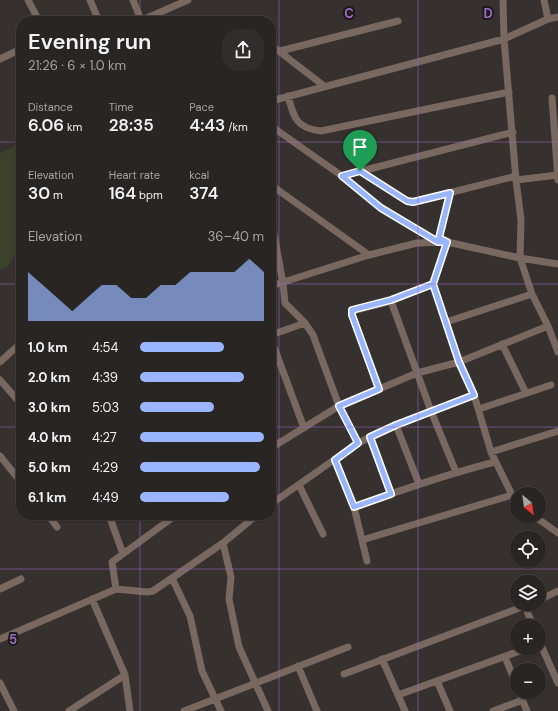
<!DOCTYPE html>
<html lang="en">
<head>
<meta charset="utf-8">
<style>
	body { margin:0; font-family:"DM Sans",sans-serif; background:#302d2b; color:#f1f3f6; height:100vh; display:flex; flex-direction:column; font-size:15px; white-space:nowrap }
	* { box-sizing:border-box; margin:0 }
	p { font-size:13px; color:#a5a5a6 }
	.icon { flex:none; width:22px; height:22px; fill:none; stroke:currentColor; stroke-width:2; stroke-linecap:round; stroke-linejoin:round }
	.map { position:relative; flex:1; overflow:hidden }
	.side { position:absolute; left:16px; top:16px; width:260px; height:504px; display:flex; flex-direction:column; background:#282523; border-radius:16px; box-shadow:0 1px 3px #0004,0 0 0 1px #444241 }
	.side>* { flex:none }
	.needle { width:26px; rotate:151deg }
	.tools { position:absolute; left:510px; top:487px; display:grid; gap:8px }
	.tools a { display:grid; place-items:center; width:36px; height:36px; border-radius:50%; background:#282523; box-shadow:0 1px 3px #0004,0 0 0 1px #444241; font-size:20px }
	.pin { position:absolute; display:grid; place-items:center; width:34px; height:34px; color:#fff; margin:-41px -17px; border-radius:50% 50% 50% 0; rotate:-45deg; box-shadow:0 0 4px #0007 }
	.pin .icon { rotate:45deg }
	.round { display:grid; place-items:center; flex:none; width:42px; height:42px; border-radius:16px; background:#302d2b }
	.summary { display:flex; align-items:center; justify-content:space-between; height:68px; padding:0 12px }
	h1 { font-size:22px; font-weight:600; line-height:30px }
	.figures { display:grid; grid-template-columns:repeat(3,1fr); gap:6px; height:68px; padding:4px 12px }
	.figures div { display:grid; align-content:center }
	.figures b { font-size:17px; font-weight:600 }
	.figures small { font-size:11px; font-weight:400 }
	.figures p { font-size:11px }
	.chart { height:112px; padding:8px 12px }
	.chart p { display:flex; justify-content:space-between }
	.chart svg { width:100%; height:72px; margin-top:4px; fill:#99b5fd; opacity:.7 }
	ul { padding:0 12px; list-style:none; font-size:13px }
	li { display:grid; grid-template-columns:64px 48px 1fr; align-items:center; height:30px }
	li i { height:10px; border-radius:5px; background:#99b5fd }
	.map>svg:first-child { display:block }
	.pitch { fill:#3a422c }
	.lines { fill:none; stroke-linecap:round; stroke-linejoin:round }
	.minor { stroke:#796860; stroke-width:7 }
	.route-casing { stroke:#fff; stroke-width:8 }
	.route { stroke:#99b5fd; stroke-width:5 }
	.grid { fill:none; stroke:#9d69c7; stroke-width:1; stroke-opacity:0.55 }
	.grid-label { font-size:13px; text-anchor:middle; font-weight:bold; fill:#9d69c7; stroke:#1c1918; stroke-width:4; stroke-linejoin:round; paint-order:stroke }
</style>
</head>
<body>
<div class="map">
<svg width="558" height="711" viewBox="0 0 558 711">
	<rect width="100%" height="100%" fill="#36312f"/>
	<path class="pitch" d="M21,144V251C14,253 11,260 8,267L0,270V153Z"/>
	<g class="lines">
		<path class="minor" d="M28,0L39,21
			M90,0L99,21
			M133,0L141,20
			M544,0L548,19
			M140,21L188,0
			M271,45L324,86
			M280,51L398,21
			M0,59L21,49
			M288,96C294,118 296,128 321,131L509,92
			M552,98L558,180
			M271,101L504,39L548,19L558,17
			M271,126L342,176L381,208L438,242L450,193
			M360,171L407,201L413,202L516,176
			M342,176L513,132
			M516,180L558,175
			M271,185L369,255
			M271,218L283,283L285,303L305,323L313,335L339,406L358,443
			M443,240L447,242L433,284L459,362L474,395L491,452L512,495L517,501
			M271,286L369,255L417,243L447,242L520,258L558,264
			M391,301L431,411L456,472
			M446,322L532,294
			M548,326L558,352
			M271,335L305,323
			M271,339L304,428
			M502,344L526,393
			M0,362L21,343
			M0,380L21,404
			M379,389L352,315V311L391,301L433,284
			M479,409L551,385
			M396,425L419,484
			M370,437L391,494
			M271,448L339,406L417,373L459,362L548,326L532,294L520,258L521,220L516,180L504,39L503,0
			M491,452L558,431
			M0,456L21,482
			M335,460L354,507L367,561
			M299,485L323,534
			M271,504L358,443L396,425L474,395
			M354,507C401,490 447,474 495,462
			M48,515L57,527
			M109,515L123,554
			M534,516L558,533
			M362,540L512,495
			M223,543L231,577L229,599L239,647L268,711
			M172,578L190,616L202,671L221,711
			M0,589L21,579
			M116,589L147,592L153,591L223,543L257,515
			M92,599L125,675L130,711
			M539,600L558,591
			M525,606L533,626
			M0,639L116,589L112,562L176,515
			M540,643L558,683
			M505,657L517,686
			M382,659L405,711
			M298,666L317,711
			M344,674L530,604
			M437,681L450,711
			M0,683L14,711
			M519,692L527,711
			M398,695L528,648
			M69,711L125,675
			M184,711L348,647
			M493,711L523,700"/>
	</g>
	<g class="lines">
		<defs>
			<path id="route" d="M360,171L342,176L381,208L438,242H447L433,284L391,300L352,310V315L379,389L339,406L358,443L335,460L354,507L391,494L370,437L396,425L474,395L459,362L433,284L447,242L439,238L450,193L413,202L407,201L360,171"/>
		</defs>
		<use href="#route" class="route-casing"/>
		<use href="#route" class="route"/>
	</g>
	<path class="grid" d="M140,0V21M279,0V711M418,0V711M0,142H21M271,142H558M0,284H21M271,284H558M0,427H21M271,427H558M140,515V711M0,569H558"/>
	<g class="grid-label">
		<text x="349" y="18">C</text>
		<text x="488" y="18">D</text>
		<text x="13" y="644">5</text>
	</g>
</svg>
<div class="tools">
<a><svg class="needle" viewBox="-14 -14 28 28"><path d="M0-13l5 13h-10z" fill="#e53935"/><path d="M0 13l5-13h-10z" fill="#a5a5a6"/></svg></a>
<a><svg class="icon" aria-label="locate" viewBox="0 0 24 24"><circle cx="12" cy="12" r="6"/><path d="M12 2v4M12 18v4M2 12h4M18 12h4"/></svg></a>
<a><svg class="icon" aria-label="layers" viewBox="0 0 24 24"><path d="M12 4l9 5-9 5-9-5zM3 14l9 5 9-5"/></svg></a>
<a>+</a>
<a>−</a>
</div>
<div class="pin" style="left:360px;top:171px;background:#1e9e55"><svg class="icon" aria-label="arrive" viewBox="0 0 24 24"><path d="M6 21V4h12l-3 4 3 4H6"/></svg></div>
<section class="side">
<div class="summary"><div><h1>Evening run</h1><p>21:26 · 6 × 1.0 km</p></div><a class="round"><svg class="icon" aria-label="share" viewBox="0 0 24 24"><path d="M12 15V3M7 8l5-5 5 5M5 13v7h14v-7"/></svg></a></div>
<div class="figures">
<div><p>Distance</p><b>6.06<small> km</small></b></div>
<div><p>Time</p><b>28:35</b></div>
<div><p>Pace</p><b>4:43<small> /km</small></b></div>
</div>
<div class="figures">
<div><p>Elevation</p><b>30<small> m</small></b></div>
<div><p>Heart rate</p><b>164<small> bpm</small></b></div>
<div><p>kcal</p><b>374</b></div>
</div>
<div class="chart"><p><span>Elevation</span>36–40 m</p>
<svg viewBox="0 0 160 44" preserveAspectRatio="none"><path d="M0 44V14L10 22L20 30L30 38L40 30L50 22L60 22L70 30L80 30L90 22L100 22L110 14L120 14L130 14L140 14L150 6L160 14V44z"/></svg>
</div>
<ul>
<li><b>1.0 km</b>4:54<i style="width:68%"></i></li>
<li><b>2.0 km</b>4:39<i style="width:84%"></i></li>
<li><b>3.0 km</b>5:03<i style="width:60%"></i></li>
<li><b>4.0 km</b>4:27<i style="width:100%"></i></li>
<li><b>5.0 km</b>4:29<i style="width:97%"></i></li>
<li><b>6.1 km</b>4:49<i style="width:72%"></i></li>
</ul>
</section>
</div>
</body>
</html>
